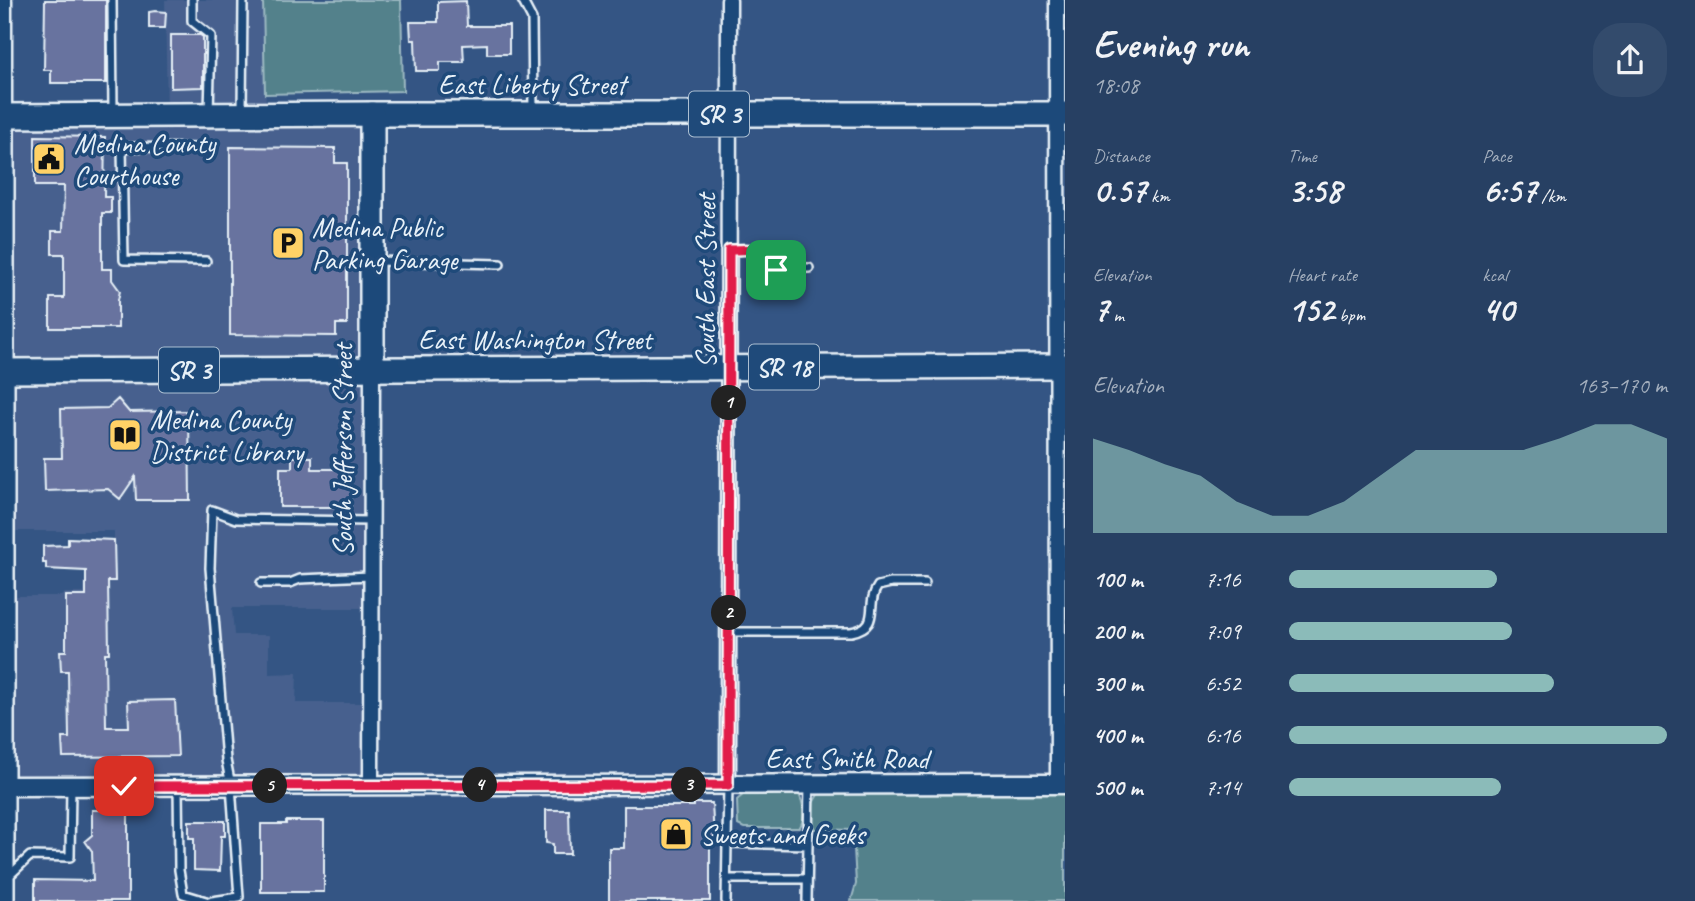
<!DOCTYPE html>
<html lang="en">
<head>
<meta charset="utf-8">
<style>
	body { margin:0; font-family:Caveat,sans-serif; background:#334b6c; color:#f1f3f6; height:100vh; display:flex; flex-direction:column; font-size:26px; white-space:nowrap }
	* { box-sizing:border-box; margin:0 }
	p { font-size:23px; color:#a4afbe }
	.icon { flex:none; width:38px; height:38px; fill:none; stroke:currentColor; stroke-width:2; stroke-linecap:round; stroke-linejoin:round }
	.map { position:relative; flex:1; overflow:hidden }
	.sheet { display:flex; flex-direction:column; background:#274063; width:630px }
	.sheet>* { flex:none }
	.pin { position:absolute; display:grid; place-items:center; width:60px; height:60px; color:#fff; margin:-30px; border-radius:14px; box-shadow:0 4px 10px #0006 }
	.km { position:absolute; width:35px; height:35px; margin:-18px; border-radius:50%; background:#222; color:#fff; font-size:19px; line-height:35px; text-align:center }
	.round { display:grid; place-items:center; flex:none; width:74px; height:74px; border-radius:28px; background:#334b6c }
	.headline { display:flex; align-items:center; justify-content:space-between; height:119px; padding:0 28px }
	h1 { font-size:38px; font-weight:800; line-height:52px }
	.stats { display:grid; grid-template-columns:repeat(3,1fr); gap:10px; height:119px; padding:7px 28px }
	.stats div { display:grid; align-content:center }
	.stats b { font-size:35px; font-weight:800 }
	.stats small { font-size:19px; font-weight:400 }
	.stats p { font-size:19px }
	.chart { height:196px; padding:14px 28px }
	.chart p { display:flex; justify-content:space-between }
	.chart svg { width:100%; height:126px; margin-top:7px; fill:#8bbbb9; opacity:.7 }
	ul { padding:0 28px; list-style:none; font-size:23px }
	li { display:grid; grid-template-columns:112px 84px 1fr; align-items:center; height:52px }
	li i { height:18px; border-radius:9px; background:#8bbbb9 }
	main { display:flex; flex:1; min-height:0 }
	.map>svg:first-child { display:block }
	.built { fill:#46618e; fill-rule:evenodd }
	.green { fill:#52818b; stroke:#9db9c2; stroke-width:2 }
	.building { fill:#67739f; stroke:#e8f1f8; stroke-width:2 }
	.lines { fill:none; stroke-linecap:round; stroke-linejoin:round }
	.service-casing { stroke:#e8f1f8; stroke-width:12 }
	.minor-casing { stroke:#e8f1f8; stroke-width:19 }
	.tertiary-casing { stroke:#e8f1f8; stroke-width:23 }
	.secondary-casing { stroke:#e8f1f8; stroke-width:24 }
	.primary-casing { stroke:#e8f1f8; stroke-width:28 }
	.trunk-casing { stroke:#e8f1f8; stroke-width:28 }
	.service { stroke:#1f4a7a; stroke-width:7 }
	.minor { stroke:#1f4a7a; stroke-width:14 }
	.tertiary { stroke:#1f4a7a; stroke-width:18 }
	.secondary { stroke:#1f4a7a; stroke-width:19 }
	.primary { stroke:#1f4a7a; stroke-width:23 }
	.trunk { stroke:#1f4a7a; stroke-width:23 }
	.route-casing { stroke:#fff; stroke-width:14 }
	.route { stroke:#e11d48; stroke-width:9 }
	.labels { text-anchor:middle; stroke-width:7; stroke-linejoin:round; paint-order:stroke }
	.shield { fill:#1f4a7a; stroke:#acbfd2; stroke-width:2 }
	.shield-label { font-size:26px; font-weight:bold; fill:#e8f1f8 }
	.street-label { font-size:28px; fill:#e8f1f8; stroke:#1f4a7a }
	.poi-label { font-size:28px; fill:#e8f1f8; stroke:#1f4a7a; text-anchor:start }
</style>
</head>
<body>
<main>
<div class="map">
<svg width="1065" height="901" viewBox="0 0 1065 901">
	<rect width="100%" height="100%" fill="#345584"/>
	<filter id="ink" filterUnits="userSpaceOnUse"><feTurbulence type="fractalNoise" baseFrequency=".0143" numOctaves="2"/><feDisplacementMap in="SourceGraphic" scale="14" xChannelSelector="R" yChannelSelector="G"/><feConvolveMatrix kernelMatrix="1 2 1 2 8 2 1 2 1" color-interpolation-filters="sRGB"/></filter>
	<g filter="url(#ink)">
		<path class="built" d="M165,0H264L266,114H372V608H232L234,635H269V674L297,673L296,703H371V785L0,786L4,115L167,114ZM5,531H114V581L84,582V593H65L61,596H5Z"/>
		<path class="green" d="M263,0H401L403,91L265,94Z
			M798,793C804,802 806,819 799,828H744L738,825L737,800L744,794Z
			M819,793H1065V901H851L856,884L853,830L813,829V803Z"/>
		<path class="building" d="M45,0H106V83H51V70H44Z
			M466,1L467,26H509V54H487V44L463,45L464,62H440V71H416L415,40H411L410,22H438V2Z
			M155,11L166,12L165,28H149V12Z
			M171,35H200L203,37V87L171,88Z
			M35,136L105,137L104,197H111V213H102V269H112V280L120,291L118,300V328H50V298H64V254H52V231H63L64,186H35Z
			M230,147L335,148V163H347V324H336V336L230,335Z
			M118,399L129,412L189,411L190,500H136L135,477L120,499L108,489L45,491L44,458H62L61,409L108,408Z
			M292,457H312V469H351V507H280V468H292Z
			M68,538L114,540L115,581H108L109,653H105L106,727H129L128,701L175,700L178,756L63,757L62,738H69L68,671H61L60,651H66V596H86V571L46,569V563H43V546L68,545Z
			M694,803H712L714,838H710V901H609V848H624V806H694Z
			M92,810H128V901H35V880L93,881L92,851L85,841L92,835Z
			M546,810H569L570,854H553V844L546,843Z
			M189,821H225V836H221L220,871L194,870V838H189Z
			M286,821H324V892H261V824H286Z"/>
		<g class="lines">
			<defs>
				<path id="service" d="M112,0L113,111
					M192,0V21L211,36L209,112
					M522,0L532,19L533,110
					M242,111L243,0
					M205,148L122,147L124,260L206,261
					M729,250C753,250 757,246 769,269L809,268
					M376,261L500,264
					M261,583H290L300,579L371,576
					M729,632H851C883,626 864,605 878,586L891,583H925
					M178,786L179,870L183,894L206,901
					M727,843L808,845
					M9,876L30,856L70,857L71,786
					M726,879H807
					M212,901L239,897L231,786L226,760L210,568L212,510L236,519L371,521
					M726,901L728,785
					M807,901L809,785"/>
				<path id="minor" d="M1057,0L1058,784
					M4,116V0
					M371,785L372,369
					M728,785L729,0"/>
				<path id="tertiary" d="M0,786L1065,784"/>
				<path id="secondary" d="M4,116V901"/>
				<path id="primary" d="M372,114H1065"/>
				<path id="trunk" d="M0,116L372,114V369
					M0,371L1065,366"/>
			</defs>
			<use href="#service" class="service-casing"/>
			<use href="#minor" class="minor-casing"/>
			<use href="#tertiary" class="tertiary-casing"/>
			<use href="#secondary" class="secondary-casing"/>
			<use href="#primary" class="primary-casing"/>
			<use href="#trunk" class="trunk-casing"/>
			<use href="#service" class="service"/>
			<use href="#minor" class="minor"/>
			<use href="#tertiary" class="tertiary"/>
			<use href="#secondary" class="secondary"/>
			<use href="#primary" class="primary"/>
			<use href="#trunk" class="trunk"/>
		</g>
	</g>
	<g class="lines" filter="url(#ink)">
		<defs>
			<path id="route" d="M124,786L728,785L729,250C754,250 756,245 769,268L776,270"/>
		</defs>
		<use href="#route" class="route-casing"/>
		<use href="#route" class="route"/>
	</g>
	<defs>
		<symbol id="civic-square" viewBox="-11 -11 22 22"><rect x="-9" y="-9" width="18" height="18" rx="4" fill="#ffd166" stroke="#1f4a7a"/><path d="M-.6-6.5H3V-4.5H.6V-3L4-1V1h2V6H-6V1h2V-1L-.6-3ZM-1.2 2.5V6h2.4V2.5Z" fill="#111"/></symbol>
		<symbol id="parking-square" viewBox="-11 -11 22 22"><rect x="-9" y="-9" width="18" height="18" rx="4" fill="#ffd166" stroke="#1f4a7a"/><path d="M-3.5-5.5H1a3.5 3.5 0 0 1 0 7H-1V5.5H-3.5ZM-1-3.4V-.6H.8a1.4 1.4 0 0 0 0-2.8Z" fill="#111"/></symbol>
		<symbol id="library-square" viewBox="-11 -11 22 22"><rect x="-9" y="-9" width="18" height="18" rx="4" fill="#ffd166" stroke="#1f4a7a"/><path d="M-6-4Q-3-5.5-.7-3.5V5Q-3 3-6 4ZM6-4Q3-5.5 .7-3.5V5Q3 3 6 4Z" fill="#111"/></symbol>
		<symbol id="shop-square" viewBox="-11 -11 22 22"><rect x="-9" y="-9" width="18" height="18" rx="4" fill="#ffd166" stroke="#1f4a7a"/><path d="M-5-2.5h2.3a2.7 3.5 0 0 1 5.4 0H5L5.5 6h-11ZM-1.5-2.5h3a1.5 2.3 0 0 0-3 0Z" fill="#111"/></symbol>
	</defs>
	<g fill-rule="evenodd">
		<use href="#civic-square" x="30" y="140" width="38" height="38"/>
		<use href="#parking-square" x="269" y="224" width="38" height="38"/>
		<use href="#library-square" x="106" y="416" width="38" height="38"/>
		<use href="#shop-square" x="657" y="815" width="38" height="38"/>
	</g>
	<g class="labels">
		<g class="shield">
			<rect x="689" y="91.5" width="60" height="45" rx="5"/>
			<rect x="749" y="344.5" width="70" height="45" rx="5"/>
			<rect x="159" y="347.5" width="60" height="45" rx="5"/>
		</g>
		<g class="shield-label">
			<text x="719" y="123">SR 3</text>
			<text x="784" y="376">SR 18</text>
			<text x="189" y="379">SR 3</text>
		</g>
		<g class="street-label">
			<text x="532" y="94">East Liberty Street</text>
			<text transform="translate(705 281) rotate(-90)" y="10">South East Street</text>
			<text x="535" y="349">East Washington Street</text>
			<text transform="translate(342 450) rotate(-90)" y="10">South Jefferson Street</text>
			<text x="847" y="768">East Smith Road</text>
		</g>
		<g class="poi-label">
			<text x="74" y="153">Medina County<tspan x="74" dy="32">Courthouse</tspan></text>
			<text x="312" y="237">Medina Public<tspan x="312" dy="32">Parking Garage</tspan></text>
			<text x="150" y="429">Medina County<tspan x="150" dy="32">District Library</tspan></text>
			<text x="700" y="844">Sweets and Geeks</text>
		</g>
	</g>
</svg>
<div class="pin" style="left:776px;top:270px;background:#1e9e55"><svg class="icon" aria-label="arrive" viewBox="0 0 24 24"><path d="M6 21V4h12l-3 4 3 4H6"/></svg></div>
<div class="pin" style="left:124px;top:786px;background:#d93025"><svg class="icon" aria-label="check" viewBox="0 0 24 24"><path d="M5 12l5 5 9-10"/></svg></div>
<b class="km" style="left:729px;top:403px">1</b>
<b class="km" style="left:729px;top:613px">2</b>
<b class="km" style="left:689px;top:785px">3</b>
<b class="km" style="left:480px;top:785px">4</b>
<b class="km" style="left:270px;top:786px">5</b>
</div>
<section class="sheet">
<div class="headline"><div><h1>Evening run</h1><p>18:08</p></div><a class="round"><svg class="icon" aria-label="share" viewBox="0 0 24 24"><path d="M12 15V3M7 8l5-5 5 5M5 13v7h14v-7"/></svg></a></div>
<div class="stats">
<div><p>Distance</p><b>0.57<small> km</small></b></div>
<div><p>Time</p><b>3:58</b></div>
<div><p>Pace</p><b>6:57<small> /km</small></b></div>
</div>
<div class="stats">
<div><p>Elevation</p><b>7<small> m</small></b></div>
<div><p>Heart rate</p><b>152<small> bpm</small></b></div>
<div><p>kcal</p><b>40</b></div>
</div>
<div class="chart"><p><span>Elevation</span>163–170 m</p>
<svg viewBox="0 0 160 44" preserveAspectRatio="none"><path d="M0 44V11L10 15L20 20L30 24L40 33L50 38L60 38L70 33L80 24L90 15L100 15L110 15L120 15L130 11L140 6L150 6L160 11V44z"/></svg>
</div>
<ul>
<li><b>100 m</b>7:16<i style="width:55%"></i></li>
<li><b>200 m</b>7:09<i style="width:59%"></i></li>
<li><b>300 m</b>6:52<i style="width:70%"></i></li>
<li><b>400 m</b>6:16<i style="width:100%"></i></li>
<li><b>500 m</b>7:14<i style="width:56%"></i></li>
</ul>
</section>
</main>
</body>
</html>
